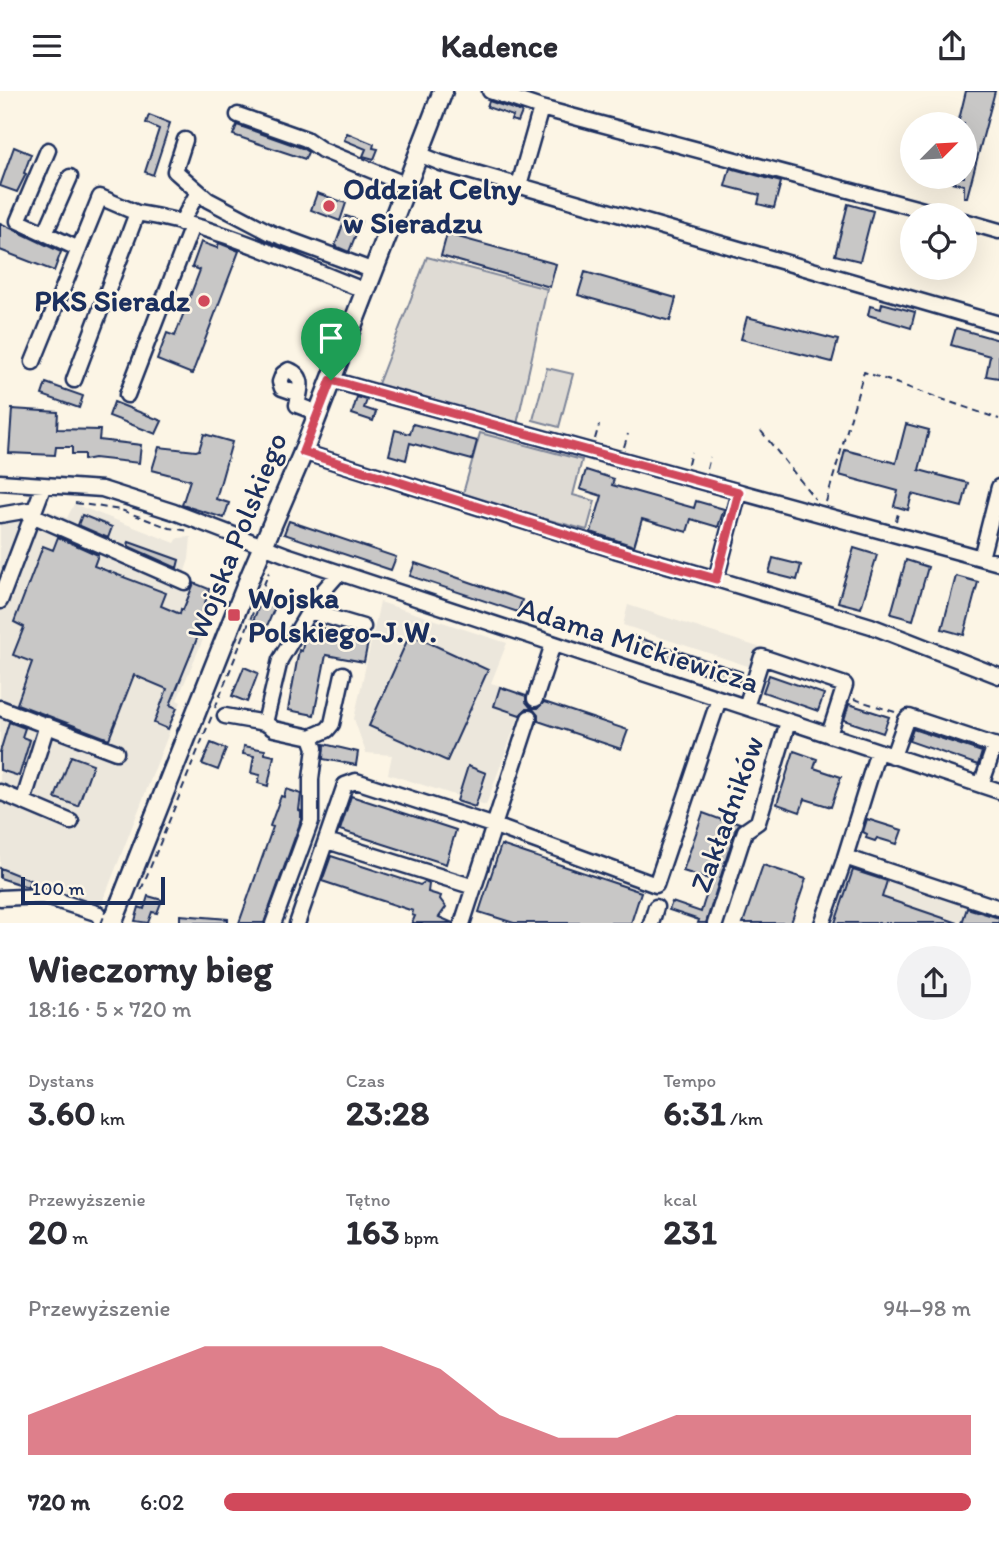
<!DOCTYPE html>
<html lang="pl">
<head>
<meta charset="utf-8">
<style>
	body { margin:0; font-family:Itim,sans-serif; background:#f2f2f3; color:#2b2b33; height:100vh; display:flex; flex-direction:column; font-size:26px; white-space:nowrap }
	* { box-sizing:border-box; margin:0 }
	p { font-size:23px; color:#7c7c81 }
	.icon { flex:none; width:38px; height:38px; fill:none; stroke:currentColor; stroke-width:2; stroke-linecap:round; stroke-linejoin:round }
	.map { position:relative; height:832px; overflow:hidden }
	.sheet { display:flex; flex-direction:column; background:#fff; flex:1 }
	.sheet>* { flex:none }
	.needle { width:46px; rotate:66deg }
	.controls { position:absolute; left:900px; top:21px; display:grid; gap:14px }
	.controls a { display:grid; place-items:center; width:77px; height:77px; border-radius:50%; background:#fff; box-shadow:0 7px 28px #0002; font-size:35px }
	.scale { position:absolute; left:21px; bottom:18px; width:144px; box-sizing:border-box; padding-left:7px; border:4px solid #1b2f5e; border-top:0; font-size:19px; line-height:24px; white-space:nowrap; color:#1b2f5e; -webkit-text-stroke:5px #fcf5e5; paint-order:stroke }
	.pin { position:absolute; display:grid; place-items:center; width:60px; height:60px; color:#fff; margin:-72px -30px; border-radius:50% 50% 50% 0; rotate:-45deg; box-shadow:0 0 7px #0007 }
	.pin .icon { rotate:45deg }
	.round { display:grid; place-items:center; flex:none; width:74px; height:74px; border-radius:37px; background:#f2f2f3 }
	.summary { display:flex; align-items:center; justify-content:space-between; height:119px; padding:0 28px }
	h1 { font-size:38px; font-weight:800; line-height:52px }
	.figures { display:grid; grid-template-columns:repeat(3,1fr); gap:10px; height:119px; padding:7px 28px }
	.figures div { display:grid; align-content:center }
	.figures b { font-size:35px; font-weight:800 }
	.figures small { font-size:19px; font-weight:400 }
	.figures p { font-size:19px }
	.chart { height:196px; padding:14px 28px }
	.chart p { display:flex; justify-content:space-between }
	.chart svg { width:100%; height:126px; margin-top:7px; fill:#d1495b; opacity:.7 }
	ul { padding:0 28px; list-style:none; font-size:23px }
	li { display:grid; grid-template-columns:112px 84px 1fr; align-items:center; height:52px }
	li i { height:18px; border-radius:9px; background:#d1495b }
	header { display:flex; justify-content:space-between; align-items:center; height:91px; padding:0 28px; background:#fff; font-size:32px; font-weight:800 }
	.map>svg:first-child { display:block }
	.built { fill:#ece7dc }
	.green { fill:#dfdbd4; stroke:#7d8599; stroke-width:2 }
	.building { fill:#c8c7c6; stroke:#1b2f5e; stroke-width:2 }
	.lines { fill:none; stroke-linecap:round; stroke-linejoin:round }
	.minor-casing { stroke:#1b2f5e; stroke-width:19 }
	.major-casing { stroke:#1b2f5e; stroke-width:23 }
	.path { stroke:#1b2f5e; stroke-width:2; stroke-dasharray:7 5; stroke-linecap:butt }
	.minor { stroke:#fcf5e5; stroke-width:14 }
	.major { stroke:#fcf5e5; stroke-width:18 }
	.path-bridge { stroke:#1b2f5e; stroke-width:2; stroke-dasharray:7 5; stroke-linecap:butt }
	.route-casing { stroke:#fff; stroke-width:14 }
	.route { stroke:#d1495b; stroke-width:9 }
	.poi-dot { fill:#d1495b; stroke:#fcf5e5; stroke-width:2.5 }
	.labels { text-anchor:middle; stroke-width:5; stroke-linejoin:round; paint-order:stroke }
	.poi-label { font-size:30px; font-weight:bold; fill:#1b2f5e; stroke:#fcf5e5; text-anchor:start }
	.street-label { font-size:30px; fill:#1b2f5e; stroke:#fcf5e5 }
</style>
</head>
<body>
<header><svg class="icon" aria-label="menu" viewBox="0 0 24 24"><path d="M4 6h16M4 12h16M4 18h16"/></svg>Kadence<svg class="icon" aria-label="share" viewBox="0 0 24 24"><path d="M12 15V3M7 8l5-5 5 5M5 13v7h14v-7"/></svg></header>
<div class="map">
<svg width="999" height="833" viewBox="0 0 999 833">
	<rect width="100%" height="100%" fill="#fcf5e5"/>
	<filter id="ink" filterUnits="userSpaceOnUse"><feTurbulence type="fractalNoise" baseFrequency=".0143" numOctaves="2"/><feDisplacementMap in="SourceGraphic" scale="14" xChannelSelector="R" yChannelSelector="G"/><feConvolveMatrix kernelMatrix="1 2 1 2 8 2 1 2 1" color-interpolation-filters="sRGB"/></filter>
	<g filter="url(#ink)">
		<path class="built" d="M25,410L67,427L74,413L175,452L178,447L191,446L189,468L183,486L223,502L177,609L181,611L101,815L0,777V415Z
			M380,511L507,552L491,592L527,603L486,714L388,683L392,664L366,662L354,628Z
			M628,514L761,557L754,577L623,534Z
			M859,774L999,820V832L825,833L842,782Z"/>
		<path class="green" d="M427,166L547,198L517,333L376,298Z
			M547,277L573,283L559,336L533,329Z
			M480,342L582,369L573,404L595,410L587,439L462,406Z"/>
		<path class="building" d="M966,0H995L967,106H964V94L942,89L943,86H964V33H958Z
			M489,10L522,21L518,31L511,29L513,25L487,16Z
			M149,24L170,32L153,84L145,81L159,38L146,32Z
			M237,34L302,57L308,61L305,68L233,44Z
			M347,42L374,53L373,57L378,58L374,68L363,65L366,58L344,49Z
			M14,56L31,63L24,82L26,83L17,101L0,95Z
			M730,77L781,91L774,117L758,113L760,104L725,95Z
			M317,102L346,112L340,130L311,119Z
			M848,113L873,120L860,170L835,164Z
			M346,125L361,130L349,161L335,155Z
			M0,132L61,161L54,180L0,159Z
			M447,143L556,173L550,196L441,165Z
			M201,151L217,157L219,152L239,160L192,283L157,269L167,242L175,245L200,179L192,176Z
			M585,181L676,207L670,230L578,204Z
			M882,212L915,221L911,237L868,224L870,215L881,218Z
			M747,226L838,249L832,271L741,248Z
			M956,237L999,249V287L986,285L990,265L951,254Z
			M46,292L83,305L79,317L42,304Z
			M357,306L367,309L364,317L376,321L373,330L352,323Z
			M114,311L162,330L156,343L109,325Z
			M12,318L58,321L57,338L100,339L99,349L141,354L139,372L94,367L84,369V363H72V356H56L55,364L9,362Z
			M413,333L477,350L472,369L410,352L406,369L389,364L395,339L410,343Z
			M906,333L929,339L919,379L968,392L962,416L912,403L908,419L894,415L898,400L839,384L845,359L896,372Z
			M204,343L232,351L216,408L229,412L224,427L182,414L190,389L152,379L159,356L196,360L199,359Z
			M586,379L614,388L612,394L694,417L696,410L724,418L718,436L691,428L687,441L642,428L634,455L591,441L602,405L580,398Z
			M82,424L112,436L108,447L78,434Z
			M289,430L396,466L391,479L284,443Z
			M58,446L98,464L94,475L166,502L161,515L180,523L181,518L183,519L194,492L209,498L201,526L205,528L170,614L177,617L168,638L154,632L167,598L134,584L109,648L17,613L32,571L13,564L24,536L14,531L43,455L53,459Z
			M129,451L179,469L177,477L128,455Z
			M854,457L877,464L861,517L838,511Z
			M773,467L801,474L797,489L769,482Z
			M906,469L928,476L913,529L891,523Z
			M415,472L522,509L518,521L410,485Z
			M956,485L978,491L964,544L942,538Z
			M261,510L275,516L267,535L253,530Z
			M311,535L331,539L330,544L368,551L364,571L326,564L314,624L288,619L299,559L302,560L304,547Z
			M410,543L488,579L447,670L369,635Z
			M633,545L742,581L738,594L629,557Z
			M244,576L258,582L247,611L232,605Z
			M769,584L824,603L818,620L763,601Z
			M500,596L526,605V611L531,617H538L544,611L628,639L621,658L538,630V624L533,618H526L520,624L494,615Z
			M849,613L889,626L883,642L844,629Z
			M9,631L25,637L22,646L30,649L19,685L0,679V661Z
			M913,638L982,661L978,674L909,650Z
			M211,652L226,658L218,679L202,673Z
			M324,653L358,661L356,674L323,668Z
			M244,655L265,659V663L274,665L268,695L258,692L260,684L251,682L254,665L243,663Z
			M794,660L817,668L814,677L841,686L831,716L805,708L800,721L777,713Z
			M71,665L93,673L78,715L55,707Z
			M468,675L486,682L475,716L457,710Z
			M286,698L301,703L299,719L301,720V728L299,735L264,832H239L273,736L270,735L281,705L284,706Z
			M351,705L456,739L446,773L340,739Z
			M703,722L730,732L731,729L740,732L736,737L706,832H698L699,829L669,819L672,811L701,821L704,811L712,789L683,780Z
			M867,728L902,739L897,753L877,747L875,750L866,747L867,743L863,741Z
			M501,754L641,801L631,832H514L479,821Z
			M331,765L420,794L425,791L429,793L428,801L441,805L440,808L446,816L439,826L453,832H412L415,825L412,824L413,820L322,790Z
			M763,774L806,788L791,832H743Z
			M0,777L30,789L28,796L0,787Z
			M853,779L887,790L882,806L958,832H835Z
			M148,805L162,809L157,822L152,821L148,832L135,830L139,816L144,818Z
			M967,817L999,827V832H962Z
			M180,824L228,828V832H180Z"/>
		<g class="lines">
			<defs>
				<path id="minor" d="M490,0L541,17L942,124
					M238,24L306,48L322,59L407,94
					M185,49L175,80L208,109L271,142L374,180
					M48,59L18,130L79,158
					M419,63L441,72L999,233
					M519,94L541,17
					M964,130L999,140
					M181,132L198,101
					M45,143L70,86
					M33,271L100,106L137,122
					M74,289L137,122C217,134 291,171 366,200
					M331,289L999,472
					M299,303L282,297L280,291L283,283L289,279C306,286 300,299 297,314L318,322
					M127,304L192,135
					M303,361L615,459L716,488
					M0,391L102,398L174,421L289,465L999,700
					M739,401L716,488L871,535L999,585
					M0,424L35,418
					M32,424L185,491
					M981,467L999,396
					M0,510L44,394
					M309,520L363,536
					M535,608L553,553
					M746,616L762,566L845,594L829,644
					M0,617L116,661
					M225,625L265,632
					M311,646L327,639L332,633L343,583
					M878,660L845,766L999,817
					M893,665L906,629L909,626L999,656
					M981,694L995,654
					M0,701L71,731
					M23,711L47,634
					M327,750L474,796
					M0,807L43,805L99,823L104,833
					M273,833L311,730V688L315,657L311,646L274,638L265,632L280,569L317,507L339,482
					M297,833L345,694L356,690L495,735L656,794L719,608
					M462,833L529,627
					M651,833L656,816
					M715,833L745,740L758,731L788,631
					M822,833L846,764"/>
				<path id="major" d="M112,833L251,483L302,364L443,0"/>
			</defs>
			<use href="#minor" class="minor-casing"/>
			<use href="#major" class="major-casing"/>
			<path class="path" d="M761,340L815,408
				M595,348L599,334
				M624,356L628,343
				M688,373L691,361
				M707,378L710,366
				M826,411L864,281L999,328
				M75,412L121,419L170,437L190,440
				M896,430L898,422
				M854,608L895,621
				M215,617L269,481
				M141,799L213,622"/>
			<use href="#minor" class="minor"/>
			<use href="#major" class="major"/>
			<path class="path-bridge" d="M101,833L180,632"/>
		</g>
	</g>
	<g class="lines" filter="url(#ink)">
		<defs>
			<path id="route" d="M331,289L739,401L716,488L615,459L303,361Z"/>
		</defs>
		<use href="#route" class="route-casing"/>
		<use href="#route" class="route"/>
	</g>
	<g class="poi-dot">
		<circle cx="329" cy="115" r="7"/>
		<circle cx="204" cy="210" r="7"/>
		<rect x="227" y="517" width="14" height="14" rx="3.5"/>
	</g>
	<g class="labels">
		<g class="poi-label">
			<text x="343" y="108">Oddział Celny<tspan x="343" dy="34">w Sieradzu</tspan></text>
			<text x="190" y="220" text-anchor="end">PKS Sieradz</text>
			<text x="248" y="517">Wojska<tspan x="248" dy="34">Polskiego-J.W.</tspan></text>
		</g>
		<g class="street-label">
			<text transform="translate(237 445) rotate(-68)" y="10">Wojska Polskiego</text>
			<text transform="translate(639 554) rotate(18)" y="10">Adama Mickiewicza</text>
			<text transform="translate(727 723) rotate(-70)" y="10">Zakładników</text>
		</g>
	</g>
</svg>
<div class="controls">
<a><svg class="needle" viewBox="-14 -14 28 28"><path d="M0-13l5 13h-10z" fill="#e53935"/><path d="M0 13l5-13h-10z" fill="#7c7c81"/></svg></a>
<a><svg class="icon" aria-label="locate" viewBox="0 0 24 24"><circle cx="12" cy="12" r="6"/><path d="M12 2v4M12 18v4M2 12h4M18 12h4"/></svg></a>
</div>
<div class="scale">100 m</div>
<div class="pin" style="left:331px;top:289px;background:#1e9e55"><svg class="icon" aria-label="arrive" viewBox="0 0 24 24"><path d="M6 21V4h12l-3 4 3 4H6"/></svg></div>
</div>
<section class="sheet">
<div class="summary"><div><h1>Wieczorny bieg</h1><p>18:16 · 5 × 720 m</p></div><a class="round"><svg class="icon" aria-label="share" viewBox="0 0 24 24"><path d="M12 15V3M7 8l5-5 5 5M5 13v7h14v-7"/></svg></a></div>
<div class="figures">
<div><p>Dystans</p><b>3.60<small> km</small></b></div>
<div><p>Czas</p><b>23:28</b></div>
<div><p>Tempo</p><b>6:31<small> /km</small></b></div>
</div>
<div class="figures">
<div><p>Przewyższenie</p><b>20<small> m</small></b></div>
<div><p>Tętno</p><b>163<small> bpm</small></b></div>
<div><p>kcal</p><b>231</b></div>
</div>
<div class="chart"><p><span>Przewyższenie</span>94–98 m</p>
<svg viewBox="0 0 160 44" preserveAspectRatio="none"><path d="M0 44V30L10 22L20 14L30 6L40 6L50 6L60 6L70 14L80 30L90 38L100 38L110 30L120 30L130 30L140 30L150 30L160 30V44z"/></svg>
</div>
<ul>
<li><b>720 m</b>6:02<i style="width:100%"></i></li>
</ul>
</section>
</body>
</html>
